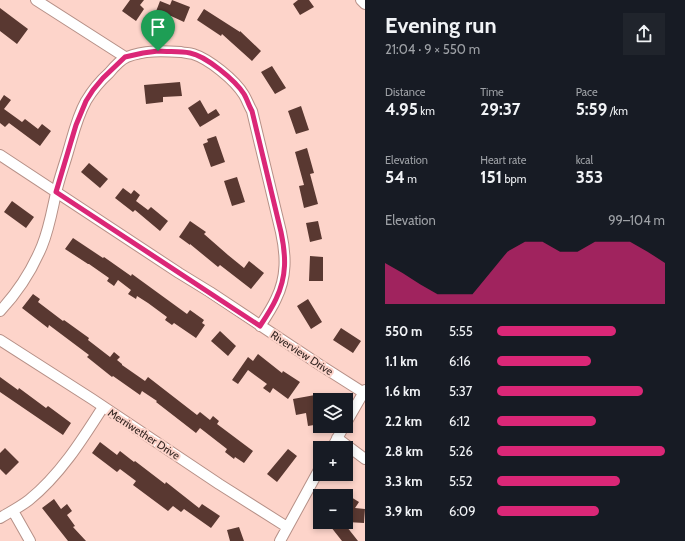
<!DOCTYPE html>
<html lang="en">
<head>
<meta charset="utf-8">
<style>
	body { margin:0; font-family:Cabin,sans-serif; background:#20242c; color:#f1f3f6; height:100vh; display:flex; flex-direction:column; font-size:15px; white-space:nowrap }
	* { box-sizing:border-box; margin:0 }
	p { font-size:13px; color:#9ea1a6 }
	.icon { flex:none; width:22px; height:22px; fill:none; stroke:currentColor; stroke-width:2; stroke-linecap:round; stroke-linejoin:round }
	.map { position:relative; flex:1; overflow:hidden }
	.side { display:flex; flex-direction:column; background:#171b24; width:320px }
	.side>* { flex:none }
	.tools { position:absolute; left:313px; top:393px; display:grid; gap:8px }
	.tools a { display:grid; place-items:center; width:40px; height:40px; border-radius:0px; background:#171b24; box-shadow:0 2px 6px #0003; font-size:20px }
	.pin { position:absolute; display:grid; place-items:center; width:34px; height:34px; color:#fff; margin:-41px -17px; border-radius:50% 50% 50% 0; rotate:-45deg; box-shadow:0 0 4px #0007 }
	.pin .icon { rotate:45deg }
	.round { display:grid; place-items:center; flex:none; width:42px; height:42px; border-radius:0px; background:#20242c }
	.summary { display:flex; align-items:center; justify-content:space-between; height:68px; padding:0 20px }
	h1 { font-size:22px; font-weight:800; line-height:30px }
	.figures { display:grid; grid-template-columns:repeat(3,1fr); gap:6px; height:68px; padding:4px 20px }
	.figures div { display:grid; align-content:center }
	.figures b { font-size:17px; font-weight:800 }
	.figures small { font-size:11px; font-weight:400 }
	.figures p { font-size:11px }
	.chart { height:112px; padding:8px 20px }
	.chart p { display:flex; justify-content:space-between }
	.chart svg { width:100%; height:72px; margin-top:4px; fill:#db2777; opacity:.7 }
	ul { padding:0 20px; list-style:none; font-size:13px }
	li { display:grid; grid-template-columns:64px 48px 1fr; align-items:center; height:30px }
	li i { height:10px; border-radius:5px; background:#db2777 }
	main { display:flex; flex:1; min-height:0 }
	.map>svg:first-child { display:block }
	.building { fill:#593831 }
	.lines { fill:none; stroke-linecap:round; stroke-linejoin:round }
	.minor-casing { stroke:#b69087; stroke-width:12 }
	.minor { stroke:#fff; stroke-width:10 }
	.route-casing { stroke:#fff; stroke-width:8 }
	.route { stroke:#db2777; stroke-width:5 }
	.labels { text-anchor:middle; stroke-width:4; stroke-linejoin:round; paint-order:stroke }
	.street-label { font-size:11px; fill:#372824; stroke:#fdd4ca }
</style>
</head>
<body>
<main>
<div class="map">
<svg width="365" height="541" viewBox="0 0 365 541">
	<rect width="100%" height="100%" fill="#fdd4ca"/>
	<path class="building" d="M130,0H144L140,5L144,9L136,21L122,11Z
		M172,0L190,7L184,22L171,16L170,20L155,14L160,1L170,5Z
		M298,0H309L314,7L300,15L293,4Z
		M0,8L28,29L17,44L0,31Z
		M204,9L240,32V31L261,51L252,61L222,34L221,36L197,20Z
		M272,66L286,88L275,94L261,72Z
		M180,82L182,96L163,97V102L146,104L144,85Z
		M4,95L11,100L4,109L22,122L25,119L38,129L42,124L51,131L40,146L9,123L5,127L0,123V101Z
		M200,100L208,114L216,109L220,115L200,127L188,108Z
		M301,106L309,130L296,134L288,111Z
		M216,136L225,162L211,167L203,144L208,142L207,139Z
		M307,148L314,173L310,174L318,204L304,208L299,186L304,185L295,152Z
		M89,163L108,179L100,188L81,172Z
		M237,177L245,202L232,206L224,181Z
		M123,188L131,194L134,190L140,195L136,201L148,210L151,207L168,221L160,231L135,210L133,212L115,198Z
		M12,201L34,217L26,228L4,212Z
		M190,221L206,232L204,234L228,255L244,268L249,261L264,273L251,289L220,265L218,267L190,244V245L179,237Z
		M318,221L322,239L310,242L306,223Z
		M73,238L103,258L104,257L131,276L132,274L187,314L190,310L204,320L202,323L205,325L196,338L174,323L172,325L165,320L167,317L148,303L137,296L136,299L128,294L131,290L118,280L114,286L107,281L109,278L89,264H88L65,249Z
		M310,256L323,257V281H309Z
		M33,294L40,299L38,302L63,321L64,320L89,338L88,340L110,357L114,352L120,357L117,360L122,364V365L145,381L148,377L197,415L200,412L210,420L213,416L219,421L217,424L253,451L244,463L235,457L234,459L225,452L227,449L200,428L196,433L156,402L157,401L142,391L140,395L113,376L112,377L87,357L89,355L49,325L48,328L22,308Z
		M308,299L322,322L311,329L297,306Z
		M341,328L361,341L353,353L333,340Z
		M220,331L236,346L228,356L211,341Z
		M258,354L282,373L283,371L300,382L288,399L273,388L270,393L263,388L267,384L248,370L238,384L232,380L248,357L253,361Z
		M0,377L18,390L19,388L46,408L48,406L71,423L63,435L0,392Z
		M315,395L320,419V424L308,426L306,413L296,415L293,399Z
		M100,442L117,455L120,451L134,462L135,461L165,484L166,482L199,508L202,504L220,516L211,528L184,509L181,512L173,506L168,511L133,485L136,481L120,469L117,472L92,453Z
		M5,448L19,462L6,475L0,469V453Z
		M288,449L297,456L277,482L267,474Z
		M346,494L359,502L355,508L365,509L364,523L347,522L346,523Z
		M54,499L61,509L67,504L72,511L67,515L75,526L73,527L86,541H68L42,508Z
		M327,522H343L358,541H342Z
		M239,527L244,541H230L227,530Z"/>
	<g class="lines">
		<defs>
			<path id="minor" d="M36,0L125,57
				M361,0L365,4
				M0,155L179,273L210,292L320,365L364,393
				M0,311C18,292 32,270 42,246C49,229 52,211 56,193C59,179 64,166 68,152C73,135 77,117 86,101C92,91 100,81 109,73C114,67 120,60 127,57C144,50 163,51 181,52C185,53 189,53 193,54C209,59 235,80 244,95C247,100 249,106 252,111L281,232C286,255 287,277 276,299C272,308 266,317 260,326
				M0,340L92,399L219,484L287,527
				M346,423L365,390
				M337,438L365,459
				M332,448L344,426
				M13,511L30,541
				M0,518C10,512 20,507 29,500C60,475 82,440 103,407
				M280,541L320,468"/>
		</defs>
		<use href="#minor" class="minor-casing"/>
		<use href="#minor" class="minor"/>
	</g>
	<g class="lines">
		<defs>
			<path id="route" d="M158,51C169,52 180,51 190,53C206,56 235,80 244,94C247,99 249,106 252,111L281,232C286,256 287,276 276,299C272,308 266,317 260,326L56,192L76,125L86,101L93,90L103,78L125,57L143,53Z"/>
		</defs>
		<use href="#route" class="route-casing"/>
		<use href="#route" class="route"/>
	</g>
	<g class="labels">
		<g class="street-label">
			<text transform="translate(302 353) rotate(33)" y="4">Riverview Drive</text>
			<text transform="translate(144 434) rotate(33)" y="4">Merriwether Drive</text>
		</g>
	</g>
</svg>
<div class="tools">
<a><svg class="icon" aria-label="layers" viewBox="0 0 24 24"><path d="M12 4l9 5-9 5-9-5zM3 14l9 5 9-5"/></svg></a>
<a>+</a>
<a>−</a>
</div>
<div class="pin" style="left:158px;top:51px;background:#1e9e55"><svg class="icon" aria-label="arrive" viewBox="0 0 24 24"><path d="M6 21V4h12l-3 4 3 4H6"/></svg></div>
</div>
<section class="side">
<div class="summary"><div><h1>Evening run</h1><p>21:04 · 9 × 550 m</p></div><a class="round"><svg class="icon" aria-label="share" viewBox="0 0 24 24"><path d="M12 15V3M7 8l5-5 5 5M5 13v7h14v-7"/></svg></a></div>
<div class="figures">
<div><p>Distance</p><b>4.95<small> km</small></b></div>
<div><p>Time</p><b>29:37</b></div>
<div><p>Pace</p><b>5:59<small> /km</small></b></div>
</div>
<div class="figures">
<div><p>Elevation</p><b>54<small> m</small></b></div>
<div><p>Heart rate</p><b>151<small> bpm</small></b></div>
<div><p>kcal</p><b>353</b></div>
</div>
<div class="chart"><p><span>Elevation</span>99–104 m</p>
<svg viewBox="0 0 160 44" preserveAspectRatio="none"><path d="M0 44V19L10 25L20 32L30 38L40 38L50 38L60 25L70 12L80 6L90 6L100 12L110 12L120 6L130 6L140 6L150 12L160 19V44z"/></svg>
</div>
<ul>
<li><b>550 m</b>5:55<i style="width:71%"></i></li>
<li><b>1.1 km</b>6:16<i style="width:56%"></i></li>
<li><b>1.6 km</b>5:37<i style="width:87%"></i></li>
<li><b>2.2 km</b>6:12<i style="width:59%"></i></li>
<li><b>2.8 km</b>5:26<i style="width:100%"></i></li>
<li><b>3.3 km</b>5:52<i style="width:73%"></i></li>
<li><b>3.9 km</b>6:09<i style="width:61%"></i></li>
</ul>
</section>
</main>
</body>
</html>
